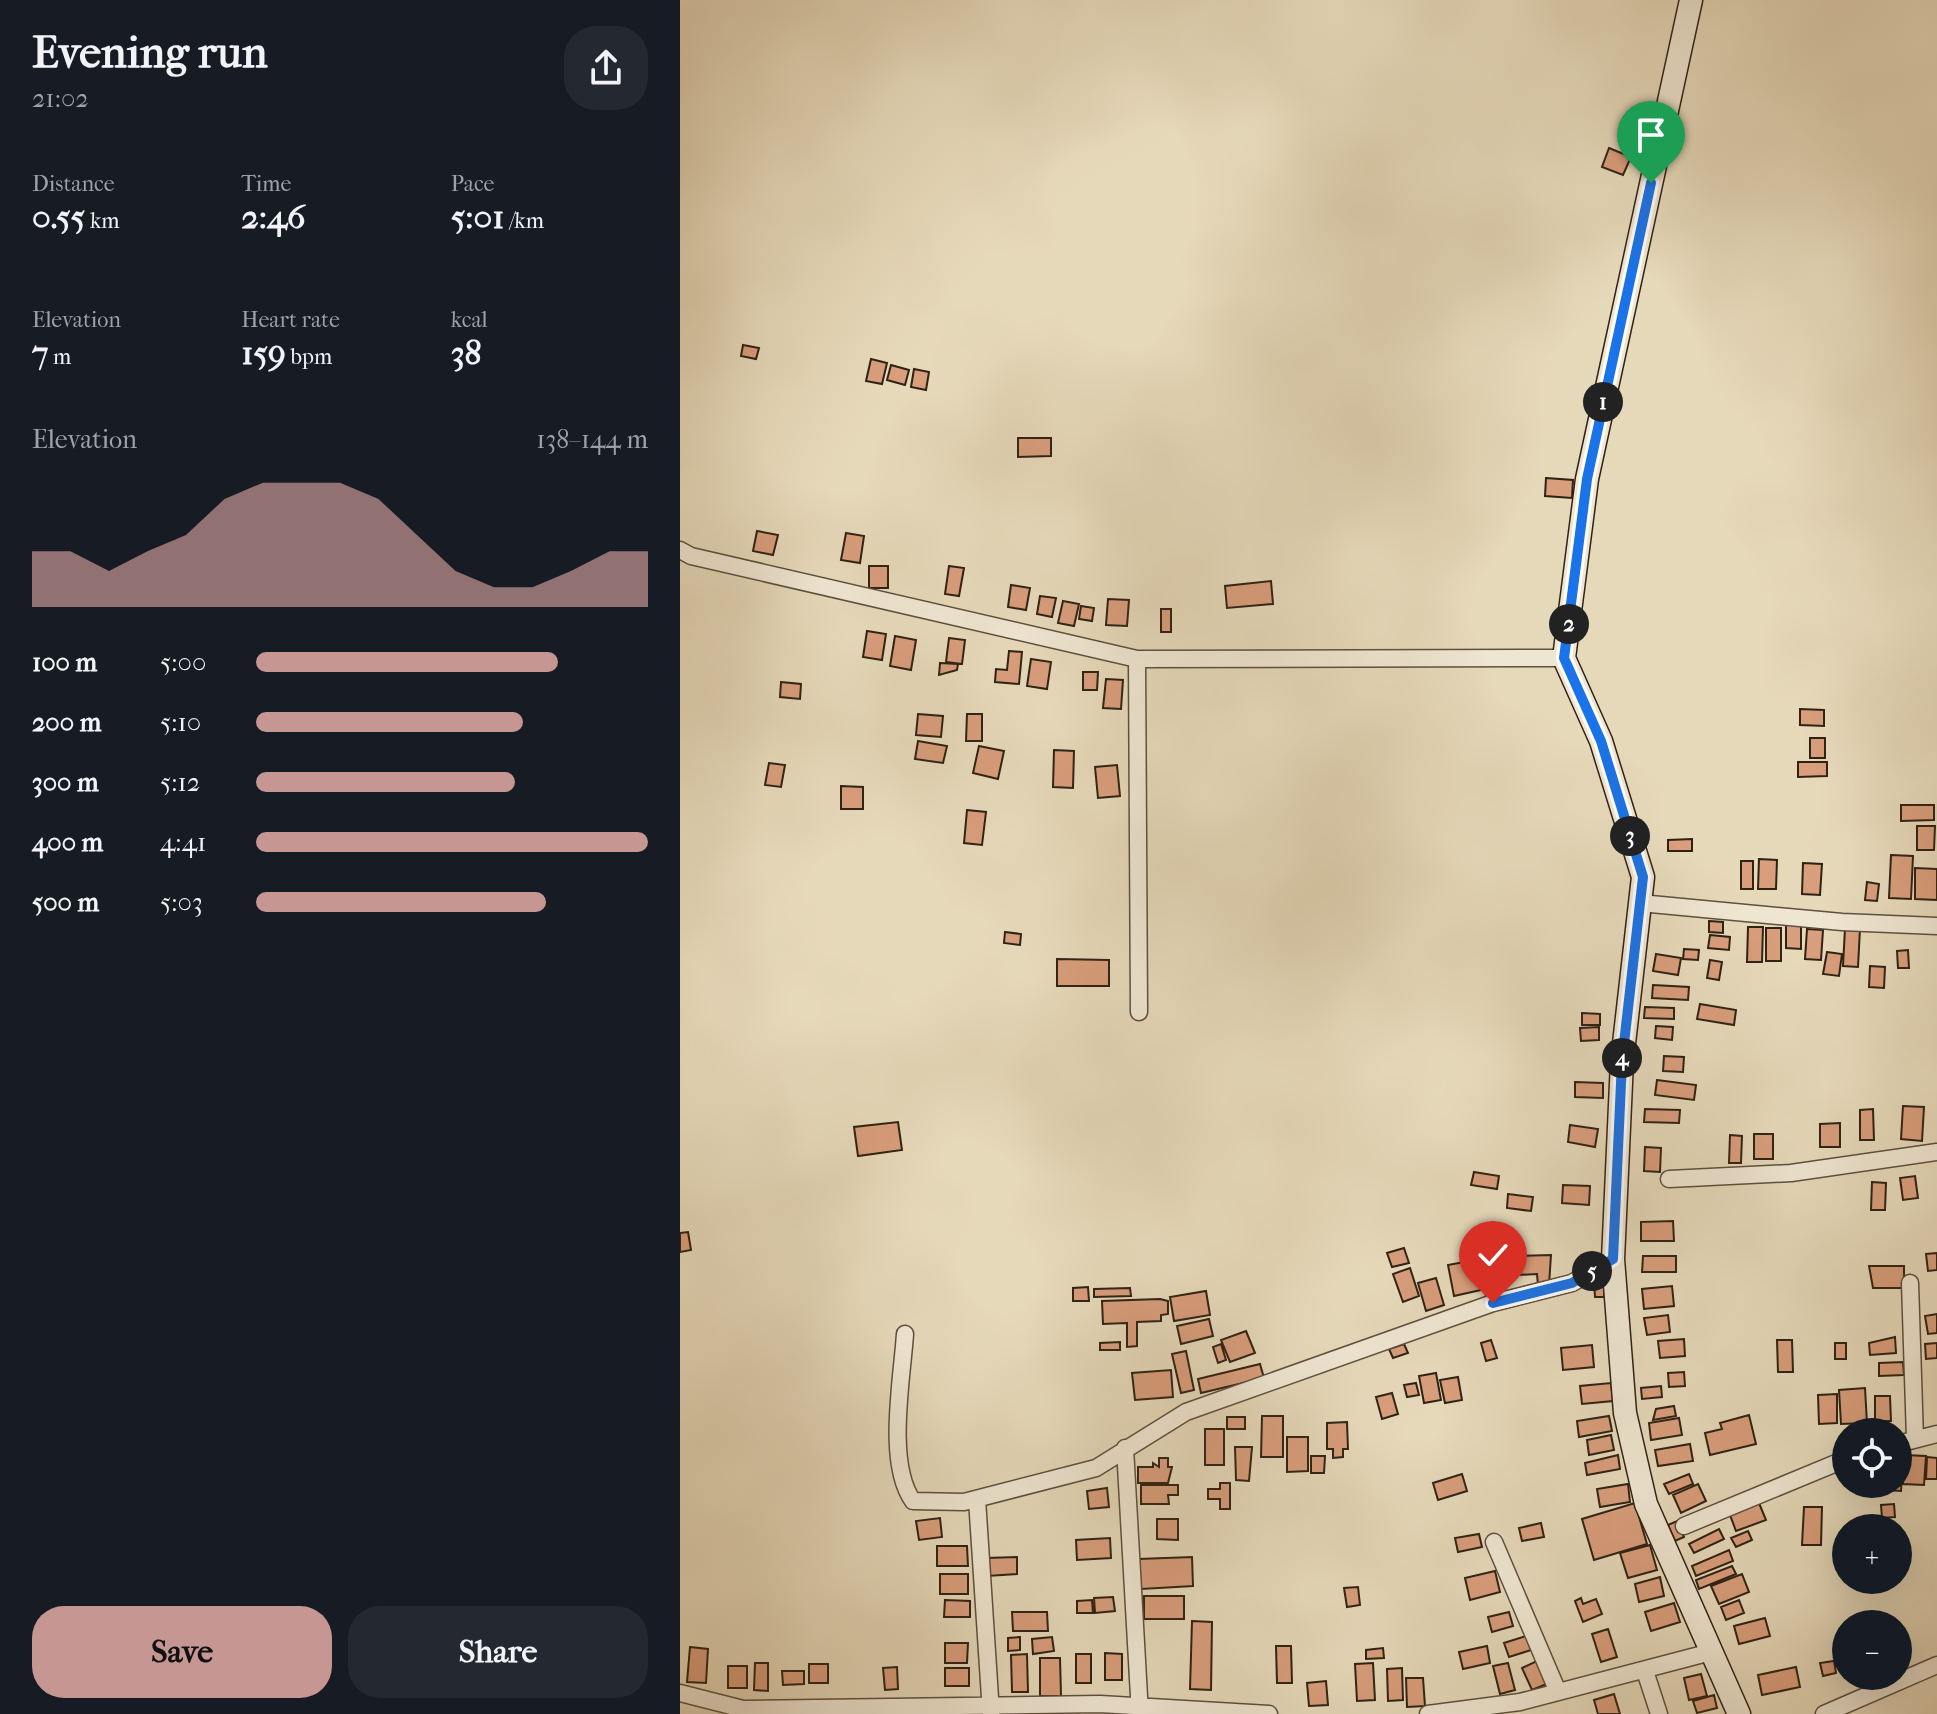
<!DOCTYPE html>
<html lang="en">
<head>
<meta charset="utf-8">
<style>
	body { margin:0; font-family:"IM FELL French Canon",serif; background:#242831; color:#f1f3f6; height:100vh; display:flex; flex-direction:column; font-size:30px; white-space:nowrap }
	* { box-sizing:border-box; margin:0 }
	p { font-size:26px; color:#9ea1a6 }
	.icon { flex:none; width:44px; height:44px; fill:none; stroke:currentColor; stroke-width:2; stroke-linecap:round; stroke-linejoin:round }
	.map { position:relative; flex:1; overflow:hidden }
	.sheet { display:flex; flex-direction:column; background:#171b24; width:680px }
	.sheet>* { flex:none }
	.buttons { position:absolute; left:1152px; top:1418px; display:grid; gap:16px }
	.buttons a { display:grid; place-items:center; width:80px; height:80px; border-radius:50%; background:#171b24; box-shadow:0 8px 32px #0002; font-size:40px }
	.pin { position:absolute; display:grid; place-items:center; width:68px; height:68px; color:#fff; margin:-82px -34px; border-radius:50% 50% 50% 0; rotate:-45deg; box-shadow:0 0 8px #0007 }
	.pin .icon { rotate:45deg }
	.km { position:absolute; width:40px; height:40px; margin:-20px; border-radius:50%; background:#222; color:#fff; font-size:22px; line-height:40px; text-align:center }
	.round { display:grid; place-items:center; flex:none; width:84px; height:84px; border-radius:32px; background:#242831 }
	.summary { display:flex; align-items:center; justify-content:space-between; height:136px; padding:0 32px }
	h1 { font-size:44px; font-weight:700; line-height:60px }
	.stats { display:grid; grid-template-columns:repeat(3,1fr); gap:12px; height:136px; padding:8px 32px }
	.stats div { display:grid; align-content:center }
	.stats b { font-size:34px; font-weight:700 }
	.stats small { font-size:22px; font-weight:400 }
	.stats p { font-size:22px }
	.chart { height:224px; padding:16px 32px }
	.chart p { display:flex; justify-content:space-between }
	.chart svg { width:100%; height:144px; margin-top:8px; fill:#c59692; opacity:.7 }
	.button { display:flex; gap:16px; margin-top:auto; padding:16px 32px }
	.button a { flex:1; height:92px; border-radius:32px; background:#c59692; color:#111; font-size:32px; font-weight:700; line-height:92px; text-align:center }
	.button a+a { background:#242831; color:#f1f3f6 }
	ul { padding:0 32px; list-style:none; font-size:26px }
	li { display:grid; grid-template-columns:128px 96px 1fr; align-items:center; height:60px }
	li i { height:20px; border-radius:10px; background:#c59692 }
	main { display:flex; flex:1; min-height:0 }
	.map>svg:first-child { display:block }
	.building { fill:#d99e7c; stroke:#2f2214; stroke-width:2 }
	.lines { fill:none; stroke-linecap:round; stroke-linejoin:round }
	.street-casing { stroke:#5d503e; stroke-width:19 }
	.secondary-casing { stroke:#2f2214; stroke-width:25 }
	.street { stroke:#efe6d2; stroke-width:16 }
	.secondary { stroke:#efe6d2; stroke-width:22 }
	.route-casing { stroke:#fff; stroke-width:16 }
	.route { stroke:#1a73e8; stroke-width:10 }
</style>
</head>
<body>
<main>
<section class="sheet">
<div class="summary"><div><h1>Evening run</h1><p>21:02</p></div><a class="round"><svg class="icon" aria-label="share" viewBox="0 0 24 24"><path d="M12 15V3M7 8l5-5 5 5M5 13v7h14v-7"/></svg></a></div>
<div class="stats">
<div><p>Distance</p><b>0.55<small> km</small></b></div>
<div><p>Time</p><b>2:46</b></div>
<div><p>Pace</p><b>5:01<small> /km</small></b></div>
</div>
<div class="stats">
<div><p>Elevation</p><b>7<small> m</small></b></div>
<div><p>Heart rate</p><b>159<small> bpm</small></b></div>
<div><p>kcal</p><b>38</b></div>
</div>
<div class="chart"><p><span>Elevation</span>138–144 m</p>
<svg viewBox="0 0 160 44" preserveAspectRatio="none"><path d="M0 44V27L10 27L20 33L30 27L40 22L50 11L60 6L70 6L80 6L90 11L100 22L110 33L120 38L130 38L140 33L150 27L160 27V44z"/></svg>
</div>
<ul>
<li><b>100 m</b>5:00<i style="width:77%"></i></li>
<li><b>200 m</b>5:10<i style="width:68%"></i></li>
<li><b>300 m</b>5:12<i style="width:66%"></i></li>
<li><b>400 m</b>4:41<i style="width:100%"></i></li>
<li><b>500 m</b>5:03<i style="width:74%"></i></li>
</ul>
<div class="button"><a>Save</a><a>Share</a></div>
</section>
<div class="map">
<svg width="1257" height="1714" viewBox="0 0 1257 1714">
	<rect width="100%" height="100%" fill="#e6d9ba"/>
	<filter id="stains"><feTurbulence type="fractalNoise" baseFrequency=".0025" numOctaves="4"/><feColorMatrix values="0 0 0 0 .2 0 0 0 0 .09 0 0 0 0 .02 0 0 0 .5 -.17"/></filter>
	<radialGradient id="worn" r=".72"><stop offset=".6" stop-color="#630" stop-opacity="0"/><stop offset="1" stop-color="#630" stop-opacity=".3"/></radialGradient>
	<path class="building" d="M929,148L951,157L943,175L922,167Z
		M63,345L79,348L76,359L61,356Z
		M191,359L207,363L202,384L186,381Z
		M211,365L229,370L225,385L207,380Z
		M234,369L249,372L246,390L231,387Z
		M338,438H371V456L338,457Z
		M866,478L893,480L892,498L865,496Z
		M77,531L98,535L93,555L73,551Z
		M166,533L184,536L180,563L161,560Z
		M189,566H208V588H189Z
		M269,566L284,568L279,596L265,594Z
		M591,581L593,604L547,608L545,586Z
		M331,585L350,588L346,610L328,607Z
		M360,596L376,598L372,617L357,614Z
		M428,599L449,600L447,626L426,625Z
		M383,601L399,604L394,626L378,623Z
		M401,606L414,608L412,621L399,619Z
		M481,609H491V632H481Z
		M187,631L206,634L202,660L183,657Z
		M215,636L236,640L231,670L210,666Z
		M269,638L285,640L282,664L266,662Z
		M329,651L342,652L339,684L315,682L316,669L327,670Z
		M351,659L371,662L367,689L347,686Z
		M260,663L278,664L277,670L259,675Z
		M403,672H418L417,690H403Z
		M426,679L443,680L441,709L423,708Z
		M101,682L121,684L120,699L100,697Z
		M1120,709L1144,710V726L1120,725Z
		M238,714L263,716L261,737L236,735Z
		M287,714H302V741H286Z
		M1130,738H1145V758H1130Z
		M238,741L267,746L263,763L235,759Z
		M299,746L324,751L318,779L293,773Z
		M374,750L394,751L393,788L373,787Z
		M1118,762H1147V776L1118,777Z
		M89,763L105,765L101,787L85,785Z
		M437,765L440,796L418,798L415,767Z
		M161,786L183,787V809H161Z
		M1221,805H1254V820L1221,821Z
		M287,810L306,812L302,845L284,843Z
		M1237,826H1255L1254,850H1237Z
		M1012,839V851H988V840Z
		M1211,855L1233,856L1231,899L1209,898Z
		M1079,859L1097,860L1096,889H1078Z
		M1061,861H1073V889H1061Z
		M1123,863L1142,864L1140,895L1122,894Z
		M1235,868L1257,869V900L1235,899Z
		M1187,882L1199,884L1197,901L1185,900Z
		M1029,921L1043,922V933L1029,932Z
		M1106,925H1121V949L1106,948Z
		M1068,927H1083L1082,962H1067Z
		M1086,928H1101V961H1086Z
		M1165,928L1180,929L1178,967L1163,966Z
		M1127,929L1143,930L1141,960L1125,959Z
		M325,932L341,934L340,945L324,943Z
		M1030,935L1050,937L1049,950L1028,948Z
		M1004,949L1019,950L1018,960L1003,959Z
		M1228,950L1229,968H1218L1217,951Z
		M1147,952L1162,954L1159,976L1143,974Z
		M976,954L1001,958L998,975L973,971Z
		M377,959L429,960V986H377Z
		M1030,960L1042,962L1039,980L1027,978Z
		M1190,966L1205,967L1204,988L1189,987Z
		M973,985L1009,987L1008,1000L972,998Z
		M1020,1004L1056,1010L1054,1025L1017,1019Z
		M965,1007L994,1008V1019L964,1018Z
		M902,1013L920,1014V1025H902Z
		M976,1026L993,1027L992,1040L975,1038Z
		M919,1027V1040L901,1041L900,1028Z
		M984,1056L1004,1057L1003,1072L983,1071Z
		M977,1080L1016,1085L1014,1100L975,1095Z
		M895,1082L923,1083V1098L895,1097Z
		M1223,1106L1244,1107L1242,1141L1221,1139Z
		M965,1109L1000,1110L999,1123L964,1122Z
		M1193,1109L1194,1140H1180V1110Z
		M218,1122L222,1150L178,1156L174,1127Z
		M1160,1123V1147H1140V1124Z
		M890,1125L918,1129L915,1147L888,1142Z
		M1074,1134H1093V1159H1074Z
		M1050,1135L1062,1136L1061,1163H1049Z
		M965,1147L981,1148L980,1172L964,1171Z
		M794,1172L819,1176L817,1189L791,1185Z
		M1235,1176L1238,1198L1223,1200L1220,1178Z
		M1192,1182L1206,1183L1205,1210H1191Z
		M883,1185L910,1186L909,1205L882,1203Z
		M828,1194L853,1197L851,1211L827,1208Z
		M993,1221L994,1241H961V1222Z
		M8,1232L11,1250L0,1252V1233Z
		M724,1248L729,1263L712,1267L707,1253Z
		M1257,1253V1270L1248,1271L1246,1254Z
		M871,1255L869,1285L858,1286L857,1274L837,1275L834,1271L836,1256Z
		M963,1256H996V1272H962Z
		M795,1260L801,1290L774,1296L768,1265Z
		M816,1260L824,1292L806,1296L798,1265Z
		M1189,1266H1224V1288H1193Z
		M730,1268L739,1296L723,1302L713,1274Z
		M756,1278L764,1305L746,1311L738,1283Z
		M924,1281V1297H915L914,1282Z
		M992,1286L994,1306L964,1309L962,1289Z
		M408,1287L409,1301H393V1288Z
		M450,1288L451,1296L414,1297V1289Z
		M526,1291L530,1315L494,1321L490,1297Z
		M480,1299L488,1301V1314L481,1315V1321L457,1322V1346L447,1347V1323L423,1324L422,1301Z
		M1257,1314V1333L1248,1334L1245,1316Z
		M988,1315L990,1332L967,1335L964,1318Z
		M529,1319L533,1336L501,1344L497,1326Z
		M566,1331L575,1353L550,1362L541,1340Z
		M1215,1337L1216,1353L1190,1355L1189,1343Z
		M1004,1339L1005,1356L980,1358L978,1341Z
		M811,1340L817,1358L806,1361L801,1343Z
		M1097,1340H1112L1113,1372H1098Z
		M440,1342V1350H420V1343Z
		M1155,1343H1166V1359H1155Z
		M1257,1343V1358L1246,1359L1245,1344Z
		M541,1344L546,1360L538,1363L533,1347Z
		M724,1344L728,1353L713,1358L709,1349Z
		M912,1345L914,1367L883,1370L881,1348Z
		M506,1351L514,1390L501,1393L492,1354Z
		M1223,1362L1224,1375L1199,1376V1363Z
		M580,1364L584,1378L521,1393L518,1379Z
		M491,1370L493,1397L455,1400L452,1373Z
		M1004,1372L1005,1386L989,1387L988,1373Z
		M756,1373L761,1400L744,1403L739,1376Z
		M778,1377L782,1400L765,1403L760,1380Z
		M736,1383L739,1395L727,1397L724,1385Z
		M931,1383L933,1401L902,1404L900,1386Z
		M981,1386L982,1397L962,1399L961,1388Z
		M1185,1388L1187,1423L1161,1424L1159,1390Z
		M712,1393L718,1414L702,1419L696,1397Z
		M1157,1394V1423L1139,1424L1138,1395Z
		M1195,1396H1210L1211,1421H1195Z
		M994,1406L996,1416L973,1420L976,1409Z
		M1069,1415L1076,1444L1030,1455L1025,1433L1042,1429L1040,1423Z
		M582,1416H603V1457H581Z
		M929,1416L932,1431L899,1437L897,1421Z
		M547,1417H565V1429H547Z
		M999,1418L1002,1435L971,1440L969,1423Z
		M667,1422L668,1449H663V1457L653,1458V1449H647V1423Z
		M525,1429H544V1465H525Z
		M931,1435L934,1450L909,1455L907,1440Z
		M607,1437H628V1471L607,1472Z
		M1010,1444L1013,1461L978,1466L975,1450Z
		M555,1447H572L569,1481L556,1480Z
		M938,1455L940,1469L907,1475L905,1463Z
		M1224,1455L1246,1456L1244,1485L1223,1484Z
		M631,1456H645L644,1473H631Z
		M1247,1457L1257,1458V1479H1246Z
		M479,1458H488V1467H492L488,1483H458V1467H473V1463L479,1467Z
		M1218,1458H1223L1221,1491L1206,1490V1484H1218Z
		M782,1474L787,1491L758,1500L753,1483Z
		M1009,1474L1013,1484L989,1494L984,1484Z
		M540,1483H550V1509H540V1499H528V1489H540Z
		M948,1484L950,1502L920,1507L917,1489Z
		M1018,1484L1026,1501L1001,1513L993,1495Z
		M461,1485H498V1495H488L489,1504H461Z
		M427,1488L429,1507L409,1509L407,1491Z
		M955,1503L967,1544L914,1560L902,1519Z
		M1079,1503L1086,1520L1056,1531L1050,1515Z
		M1214,1504L1215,1517L1202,1518L1201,1505Z
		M1124,1507H1142L1141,1545H1122Z
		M260,1518L262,1537L239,1540L236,1521Z
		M477,1519H498V1540L477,1539Z
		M997,1521L1004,1537L995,1541L988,1525Z
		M861,1523L864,1537L842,1541L839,1528Z
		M1039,1529L1044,1539L1014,1553L1009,1544Z
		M1068,1531L1072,1540L1056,1547L1051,1538Z
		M799,1534L802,1547L778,1552L775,1538Z
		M430,1538L431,1558L397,1560L396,1540Z
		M970,1545L977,1570L948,1578L940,1553Z
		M257,1546H287L288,1566H257Z
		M1049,1550L1053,1561L1016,1576L1012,1566Z
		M337,1557V1574L307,1576L306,1558Z
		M512,1557L513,1586L461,1589L459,1559Z
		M1052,1566L1056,1574L1019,1589L1016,1580Z
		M815,1571L820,1592L790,1600L785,1578Z
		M260,1574H288V1594H260Z
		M1062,1574L1069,1592L1039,1604L1031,1586Z
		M980,1577L984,1596L959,1602L955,1584Z
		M678,1587L680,1605L667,1607L664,1588Z
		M464,1596H504V1619H464Z
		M433,1597L435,1611L415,1613L414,1598Z
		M901,1598L903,1604L916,1599L922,1614L903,1622L895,1601Z
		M265,1600L290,1601V1617H264Z
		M412,1600L413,1613H397V1601Z
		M1059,1600L1064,1613L1046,1620L1041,1607Z
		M994,1603L1000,1622L971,1631L965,1612Z
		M332,1612H367L368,1631H333Z
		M829,1612L833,1626L812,1632L808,1617Z
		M1085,1618L1090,1636L1059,1644L1054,1626Z
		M512,1621L532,1622L531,1690L510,1689Z
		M928,1629L937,1657L921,1662L912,1634Z
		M846,1636L851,1650L829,1657L824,1643Z
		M340,1637V1650L328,1651V1638Z
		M372,1637L374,1651L353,1654L352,1639Z
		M265,1643H288L287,1663H265Z
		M596,1646H611L612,1683H597Z
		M807,1646L810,1663L783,1669L779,1652Z
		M10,1647L28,1649L26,1683L7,1682Z
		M703,1648L704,1658L686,1659V1650Z
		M425,1653L442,1654V1680H425Z
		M347,1654L348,1692H332L331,1655Z
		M396,1654H411V1683H396Z
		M360,1658H380L381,1696H360Z
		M859,1660L869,1683L852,1690L842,1668Z
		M1154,1661L1156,1673L1143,1676L1140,1663Z
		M75,1663H88V1691L74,1690Z
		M693,1663L695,1700L677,1701L675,1664Z
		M828,1663L835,1690L820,1694L813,1666Z
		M129,1664H148V1683H129Z
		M48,1666H67V1688H48Z
		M217,1667L218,1689L205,1690L203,1668Z
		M1116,1667L1120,1687L1082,1695L1078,1675Z
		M265,1668H289V1686H265Z
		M722,1668L723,1700L708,1701L707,1669Z
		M102,1671H124V1684L103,1685Z
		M1021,1674L1027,1696L1009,1700L1004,1678Z
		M726,1678H743L745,1706L727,1707Z
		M646,1681L648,1705L629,1706L627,1683Z
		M934,1694L940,1714H918L914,1700Z
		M1034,1695L1037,1708L1017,1713L1013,1701Z"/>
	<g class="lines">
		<defs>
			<path id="street" d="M0,550L11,556L457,659L884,658
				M457,659L459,1012
				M960,903L1162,922L1257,926
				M989,1179L1111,1173L1257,1152
				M1230,1283L1235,1439
				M225,1334C222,1379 206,1464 233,1501L284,1502L416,1468L506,1412L813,1303L892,1283L933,1259
				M1218,1444L1257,1434
				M445,1448L460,1714
				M297,1499L311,1713
				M1004,1526L1166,1459
				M814,1542L878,1692
				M965,1671L979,1714
				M0,1693L63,1709L420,1704L589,1714
				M748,1714L840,1702L1031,1652
				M1144,1714L1257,1665"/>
			<path id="secondary" d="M1011,0L907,479L884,658L921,741L963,877L942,1061L933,1259L945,1413L966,1504L1059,1714"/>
		</defs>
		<use href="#street" class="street-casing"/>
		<use href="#secondary" class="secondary-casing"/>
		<use href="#street" class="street"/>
		<use href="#secondary" class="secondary"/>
	</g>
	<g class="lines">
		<defs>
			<path id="route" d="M813,1303L892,1283L933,1259L942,1061L963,877L921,741L884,658L907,479L971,183"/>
		</defs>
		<use href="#route" class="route-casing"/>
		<use href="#route" class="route"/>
	</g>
	<rect width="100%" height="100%" filter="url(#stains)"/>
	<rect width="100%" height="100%" fill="url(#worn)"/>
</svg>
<div class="buttons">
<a><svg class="icon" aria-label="locate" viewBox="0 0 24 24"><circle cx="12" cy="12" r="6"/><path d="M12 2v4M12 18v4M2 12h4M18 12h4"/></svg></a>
<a>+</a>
<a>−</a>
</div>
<div class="pin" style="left:971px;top:183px;background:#1e9e55"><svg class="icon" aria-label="arrive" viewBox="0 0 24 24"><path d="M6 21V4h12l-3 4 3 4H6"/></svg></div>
<div class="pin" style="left:813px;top:1303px;background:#d93025"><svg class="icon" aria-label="check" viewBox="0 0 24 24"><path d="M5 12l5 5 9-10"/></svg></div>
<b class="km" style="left:923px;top:402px">1</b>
<b class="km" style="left:889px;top:624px">2</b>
<b class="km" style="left:950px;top:836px">3</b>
<b class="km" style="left:942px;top:1058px">4</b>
<b class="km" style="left:912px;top:1271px">5</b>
</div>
</main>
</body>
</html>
